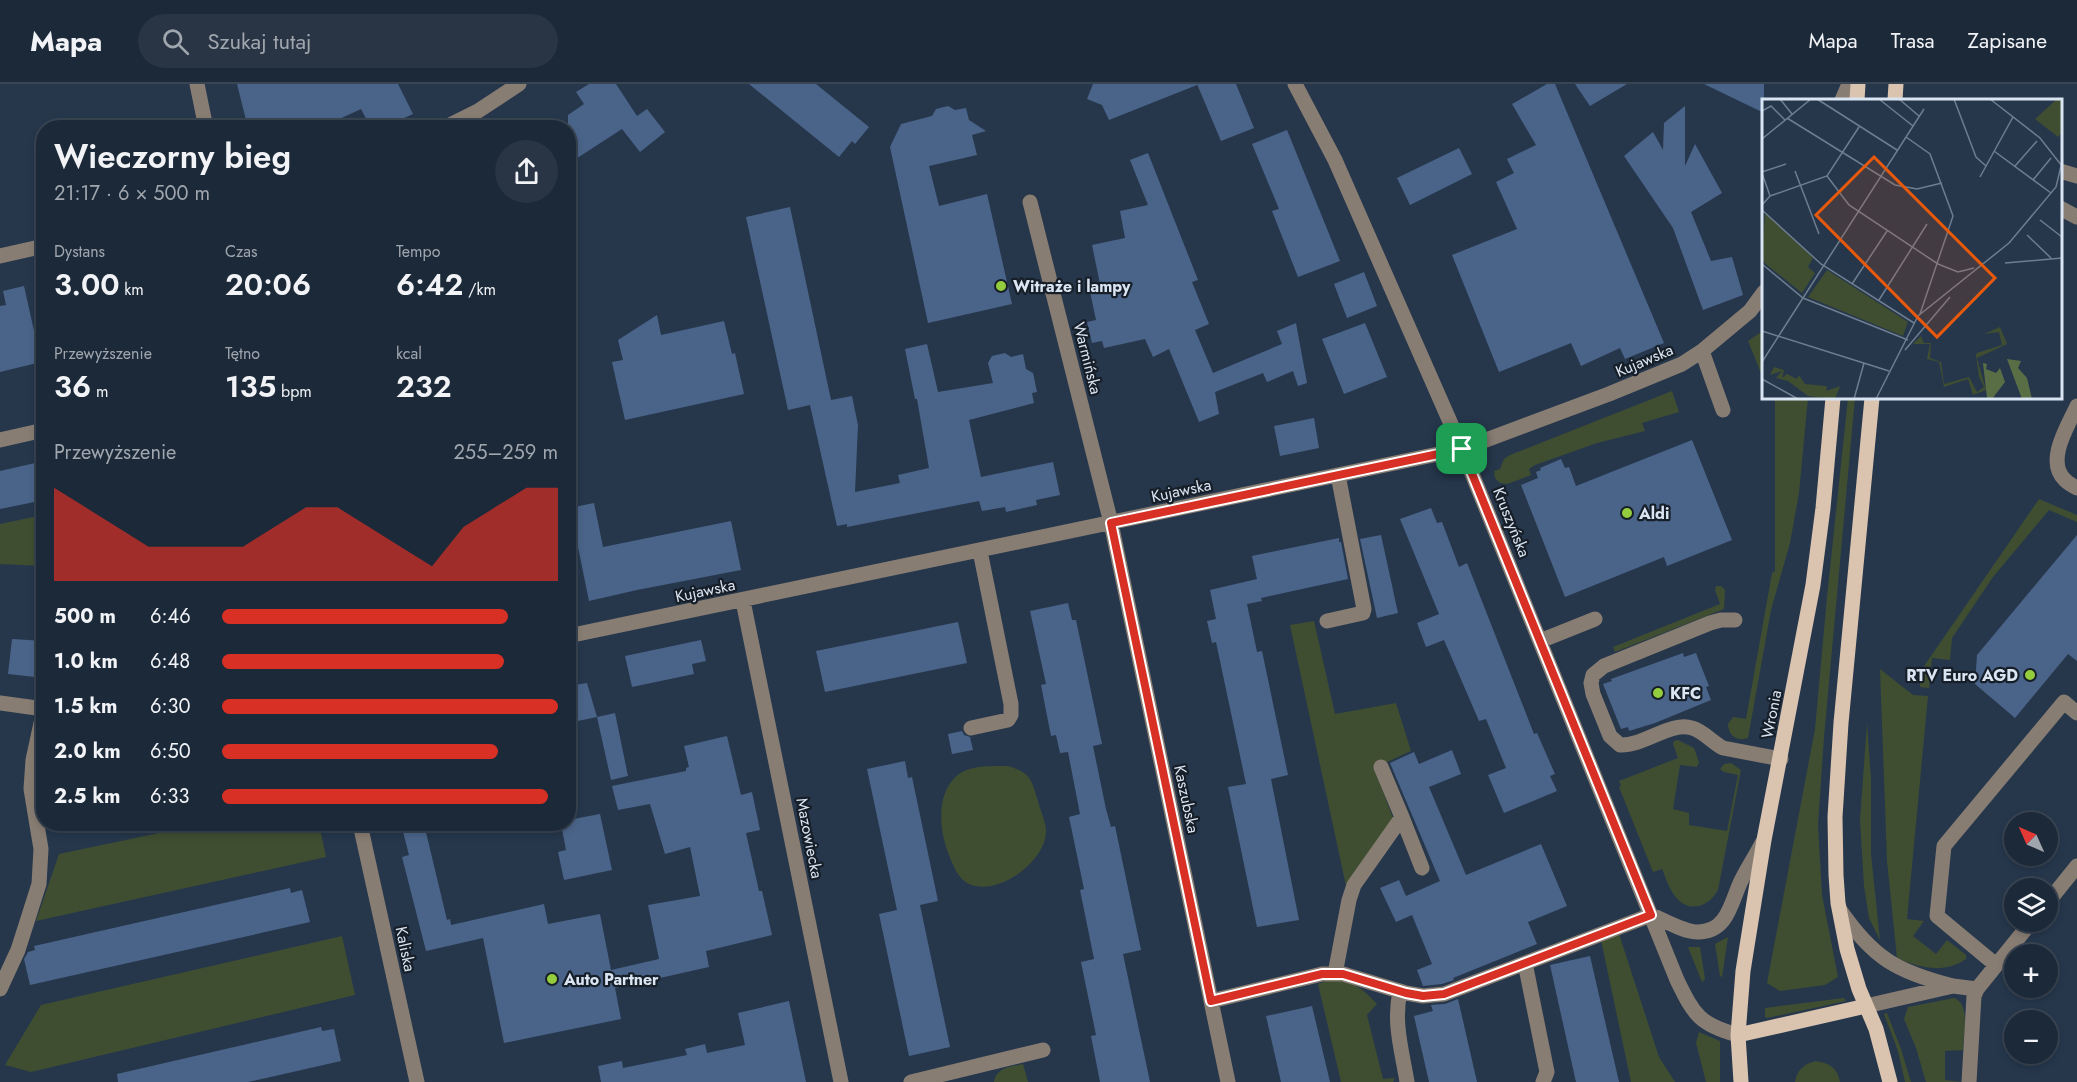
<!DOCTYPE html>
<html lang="pl">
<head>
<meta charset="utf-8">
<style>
	body { margin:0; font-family:Jost,sans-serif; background:#293544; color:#f1f3f6; height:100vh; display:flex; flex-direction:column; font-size:22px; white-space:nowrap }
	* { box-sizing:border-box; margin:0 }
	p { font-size:20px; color:#a0a6ae }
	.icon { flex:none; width:33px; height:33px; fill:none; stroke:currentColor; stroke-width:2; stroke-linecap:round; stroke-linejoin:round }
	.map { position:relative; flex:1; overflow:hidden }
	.details { position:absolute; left:36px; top:36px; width:540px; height:711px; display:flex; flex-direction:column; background:#1c2939; border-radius:24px; box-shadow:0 3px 9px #0003,0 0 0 2px #3a4553 }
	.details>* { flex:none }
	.needle { width:39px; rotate:315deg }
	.controls { position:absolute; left:2004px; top:728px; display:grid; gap:12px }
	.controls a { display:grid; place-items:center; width:54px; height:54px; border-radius:50%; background:#1c2939; box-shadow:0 3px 9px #0003,0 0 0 2px #3a4553; font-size:30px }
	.pin { position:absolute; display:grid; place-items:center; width:51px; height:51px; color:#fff; margin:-26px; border-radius:12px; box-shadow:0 3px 9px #0006 }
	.round { display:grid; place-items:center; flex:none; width:63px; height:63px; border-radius:32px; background:#293544 }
	.head { display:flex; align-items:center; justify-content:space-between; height:102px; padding:0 18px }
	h1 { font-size:33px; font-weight:600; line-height:45px }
	.stats { display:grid; grid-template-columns:repeat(3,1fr); gap:9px; height:102px; padding:6px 18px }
	.stats div { display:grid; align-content:center }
	.stats b { font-size:30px; font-weight:600 }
	.stats small { font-size:16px; font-weight:400 }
	.stats p { font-size:16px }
	.chart { height:168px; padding:12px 18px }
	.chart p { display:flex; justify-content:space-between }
	.chart svg { width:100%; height:108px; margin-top:6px; fill:#d93025; opacity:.7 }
	ul { padding:0 18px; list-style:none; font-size:20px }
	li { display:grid; grid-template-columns:96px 72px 1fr; align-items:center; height:45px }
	li i { height:15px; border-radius:8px; background:#d93025 }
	header { display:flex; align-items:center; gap:36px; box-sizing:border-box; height:84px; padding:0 30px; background:#1c2939; border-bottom:2px solid #3a4553 }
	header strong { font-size:28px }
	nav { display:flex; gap:33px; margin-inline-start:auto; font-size:21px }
	.search { width:420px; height:54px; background:#293544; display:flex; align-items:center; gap:15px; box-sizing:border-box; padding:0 21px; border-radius:33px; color:#a0a6ae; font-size:22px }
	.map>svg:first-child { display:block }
	.green { fill:#3f4e31 }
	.building { fill:#4a6489 }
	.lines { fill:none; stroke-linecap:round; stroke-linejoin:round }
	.minor { stroke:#887d73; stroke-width:15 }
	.major { stroke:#dac3af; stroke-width:15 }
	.route-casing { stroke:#fff; stroke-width:12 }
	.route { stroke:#d93025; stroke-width:8 }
	.poi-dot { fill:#93cc3d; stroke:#161e28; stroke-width:2 }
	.labels { text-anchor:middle; stroke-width:4.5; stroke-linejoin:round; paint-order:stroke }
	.poi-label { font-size:16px; font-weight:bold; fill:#dae5f3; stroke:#161e28; text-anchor:start }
	.street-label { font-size:16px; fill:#dae5f3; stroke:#161e28 }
	.inset-road { fill:none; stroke:#6e7d8f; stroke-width:1.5 }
	.view { fill:#e8590c; fill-opacity:0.15; stroke:#e8590c; stroke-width:3 }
	.inset-edge { fill:none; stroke:#dae5f3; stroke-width:3 }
</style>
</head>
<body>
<header>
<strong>Mapa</strong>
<div class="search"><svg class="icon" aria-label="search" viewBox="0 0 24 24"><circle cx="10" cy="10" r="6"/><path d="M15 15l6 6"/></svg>Szukaj tutaj</div>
<nav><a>Mapa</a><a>Trasa</a><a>Zapisane</a></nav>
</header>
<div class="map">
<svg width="2077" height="998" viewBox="0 0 2077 998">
	<rect width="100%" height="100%" fill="#26374c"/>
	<path class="green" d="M1763,248H1764L1763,294L1748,257L1758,250Z
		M1672,307L1679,328L1642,339L1645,347L1597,359L1535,381L1529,385L1531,391L1507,400L1500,399L1495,394L1494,387L1500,385L1504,375L1510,371Z
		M1775,314H1808L1799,409L1790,459L1771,526L1748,654C1737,658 1728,651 1728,640L1733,633L1746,635L1772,489L1775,487Z
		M1848,314H1855L1824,653L1818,741L1822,811L1838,893L1825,901L1780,907L1767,899L1815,645L1827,513Z
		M2039,415L2077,431V438L2049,426L1993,493L1952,554L1950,576L1932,574L1929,604L1920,603V588Z
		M43,431V482L0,480V440Z
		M1716,502H1721L1725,506L1724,525L1615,568L1613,563L1720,520L1715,506Z
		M1314,537L1335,630L1396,619L1411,667L1374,684L1393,734L1346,802L1290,541Z
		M1880,585L1913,611L1928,612L1907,835L1924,837L1913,852L1936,870L1947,856L1966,871V875C1944,890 1920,884 1897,874L1887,777Z
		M1867,639L1871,696V770L1880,856L1869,834L1864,802L1860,736Z
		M1678,656L1694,664L1699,678L1697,683L1680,681L1673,725L1689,729V741L1727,747L1738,691L1724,688L1720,685L1724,680L1731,679L1741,686L1718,806C1709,823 1688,830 1675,812C1669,805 1666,794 1662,785L1653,788L1619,703L1621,702L1619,697L1678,674L1673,660L1674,657Z
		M1008,682C1030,689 1031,694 1038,717C1040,726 1046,738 1046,747C1046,778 997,813 969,800C958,795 953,781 949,771C939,747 935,708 959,690C971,681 993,682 1008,682Z
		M202,740H319L326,773L36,837L59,770Z
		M1619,850L1659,973L1675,998H1631L1601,856Z
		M342,852L355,911L31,988L5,981L41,921Z
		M1728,853L1722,893L1720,892L1715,860Z
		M1688,863H1700L1705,895L1702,898Z
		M1329,896C1353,897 1361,903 1377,920L1367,931L1383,995L1395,994L1393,998H1341L1318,900Z
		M1844,914L1846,917L1767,934L1765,933V924Z
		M1954,914C1971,920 1963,951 1963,966L1945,967V996L1962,998H1926L1916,964L1904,935L1908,923Z
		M1887,929L1901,965L1911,998H1905L1898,967L1884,930Z
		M1699,948L1720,957V998H1706L1696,959Z
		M1816,977C1829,979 1838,984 1840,998H1795C1797,986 1804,980 1816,977Z
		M1023,980L1028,998H994C997,983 1010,983 1023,980Z"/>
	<path class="building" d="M237,0H398L413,30L383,44H371L361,25L320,44H248Z
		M589,0H616L637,32L647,25L665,48L640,68L622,45L568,80V31L584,20L576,8Z
		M749,0H816L869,43L855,60L852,57L839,73Z
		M1093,0H1197V1L1109,36L1102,21L1087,15Z
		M1197,0H1236L1254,44L1221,57Z
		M1547,0H1555L1664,259L1625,275L1620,264L1581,282L1571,259L1499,288L1452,171L1517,145L1496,98L1514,89L1507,75L1536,61L1512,20Z
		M1575,0H1627L1590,22Z
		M1704,0H1764V29Z
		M948,22L955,26L966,24L969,36L986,47L972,51L977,71L929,82L939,122L987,110L1012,220L928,239L890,63L901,40L932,32L936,25Z
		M1685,22V82L1695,60L1722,109L1691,128L1711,177L1732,173L1743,211L1703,226L1673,144L1624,72L1653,48L1663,66L1664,39Z
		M1287,46L1340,177L1298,193L1272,127L1279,125L1252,60Z
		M1459,64L1472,90L1410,121L1397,94Z
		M1148,69L1198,196L1192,198L1209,240L1195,246L1213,289L1282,260L1277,247L1296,239L1307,299L1298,302L1293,287L1267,298L1263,289L1215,308L1219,330L1199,338L1169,265L1153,273L1145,255L1104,264L1102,257L1092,259L1087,238L1096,236L1089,203L1100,200L1092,161L1125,154L1120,127L1148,121L1130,76Z
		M790,123L831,316L852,312L858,341L855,408L900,399L898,391L929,384L917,315H915L905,265L927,260L938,308L993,299L988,279L992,272L1005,269L1011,273L1023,270L1026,285L1033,289L1037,308L1032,309L1034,319L969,336L981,393L1053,378L1060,411L1036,416L1037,421L1006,428L1005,423L982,427L979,417L847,443V440L837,442L810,321L788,326L746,133Z
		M1364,188L1377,222L1347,234L1334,200Z
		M24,202L41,278L0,288V222L6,221L3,207Z
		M657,231L661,251L724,237L732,270L735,269L744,310L625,336L612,278L623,276L618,256Z
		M1365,239L1387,293L1344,310L1322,255Z
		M1314,334L1319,364L1280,372L1274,342Z
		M1692,356L1732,456L1667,482L1664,473L1565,513L1521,401L1538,394L1536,388L1541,386L1540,384L1561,375L1565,384L1569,383L1576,402Z
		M44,377V416L0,425V387Z
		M594,419L603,463L731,437L741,486L637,506L589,517L570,424Z
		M1431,424L1437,439L1442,438L1459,483L1467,479L1534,650L1537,649L1555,690L1550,692L1557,707L1504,729L1488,691L1506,684L1486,635L1479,637L1444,556L1426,563L1417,539L1439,530L1400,435Z
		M1381,451L1398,529L1377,534L1360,455Z
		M2077,451V577L2068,570L2015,634L1975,600L1977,571Z
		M1339,454V458H1341L1348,495L1261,514L1262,517L1247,520L1257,568L1262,567L1288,691L1271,695L1299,836L1257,843L1228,703L1246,700L1216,558L1212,559L1207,537L1216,535L1210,506L1257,495L1252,472Z
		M1068,519L1072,536H1076L1102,660L1093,662L1106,725L1111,743L1115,742L1141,866L1123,870L1150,998H1100L1091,952L1096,951L1081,878L1094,875L1080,806L1084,805L1069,733L1080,730L1068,668L1060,669L1056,651L1051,652L1041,601L1046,600L1030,527Z
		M958,538L967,579L825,608L816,567Z
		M12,555L44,557V594L8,590Z
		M701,556L706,577L692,580L694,590L632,603L625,572Z
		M1683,569L1684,573L1696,569L1709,602L1706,603L1711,616L1655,639L1629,647L1628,643L1621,645L1603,600L1612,597L1611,595Z
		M587,599L597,633L568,639V602Z
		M615,629L628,692L611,696L597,633Z
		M962,647L964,651L970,653L973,666L952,670L948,650Z
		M727,652L741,711L752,708L760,746L746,749L759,807H762L772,851L706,867L709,883L615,904L621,935L504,959L483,854L426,867L402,773L409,771L401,740H424L447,836L450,835L451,841L544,820L548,840L600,830L611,886L659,875L648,821L700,812L690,763L665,770L650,720L618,726L612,702L686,687V684L689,683L684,662Z
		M1452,666L1461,690L1429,703L1466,791L1541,760L1567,822L1528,838L1537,860L1453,894L1454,896L1442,900L1423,902L1417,886L1432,880L1412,831L1396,838L1380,804L1399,796L1406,812L1440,797L1390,679L1414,668L1419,680Z
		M905,677L908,694L912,693L938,817L920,821L950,963L909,972L879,830L897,826L867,685Z
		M600,730L612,786L564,796L558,768L566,766L561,740H568V736Z
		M290,804L291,809L302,806L310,838L30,901L24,875L28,868L35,866L34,862Z
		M1590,872L1619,998H1576L1550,881Z
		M1458,915L1477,998H1429L1414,932L1433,927L1431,921L1445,920Z
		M789,917L806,998H601L598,982L622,977L623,984L687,971L685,965L705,960L707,969L745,961L738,929Z
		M1312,922L1330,998H1281L1266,932Z
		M321,943L322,947L334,945L341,977L248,998H118L117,990Z"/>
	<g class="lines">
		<path class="minor" d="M197,0L206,44
			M1295,0L1335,76L1462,365L1677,896C1694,931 1700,941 1738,951
			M1842,16L1849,0
			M444,44L478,27L519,0
			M2060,87L2077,92
			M1030,118L1111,439L1228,998
			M2060,124L2077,133
			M0,172L44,162
			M1702,267L1723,326
			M2077,322C2068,342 2045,377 2065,396C2068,399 2073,402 2077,404
			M0,356L44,346
			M743,517L841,998
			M1735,536H1721L1710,539L1604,582L1593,591L1591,599L1593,610L1610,652L1620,661C1644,662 1671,637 1692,644C1703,647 1712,658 1723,664L1781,675
			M1327,537L1363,529L1364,525L1338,391
			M568,552L1462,365L1609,310L1682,280L1702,267L1750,227L1764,208
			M1540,557L1595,535
			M0,619L44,625L33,676L31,705L41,765L39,800L18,866L0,905
			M971,644L1008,636L1011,631V620L980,467
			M1402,733L1422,784
			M360,740L417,998
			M2048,818L2077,782
			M1840,826C1873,874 1897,888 1953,902
			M1525,879L1547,988L1543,998
			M1996,881L1937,832L1944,762L2064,618L2077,629
			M1335,890L1349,816L1354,801L1402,733L1381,683
			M1400,908C1393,938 1402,967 1407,998
			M1211,917L1322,890H1343L1406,909L1423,912L1444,910L1651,831C1665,836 1683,848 1698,848C1729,848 1731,816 1742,795C1748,783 1756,771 1762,759
			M1866,922L1953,902L1977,905
			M911,998L1043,966
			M1969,998L1974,912L1977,905L2032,837"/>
		<path class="major" d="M1857,16L1858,0
			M1895,16L1896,0
			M1872,314L1841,639L1835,733L1836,791L1838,819L1847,865L1859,905L1876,945L1890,998
			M1738,951L1866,922
			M1741,998L1738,951L1743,887L1764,756L1813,501L1823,424L1833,314"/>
	</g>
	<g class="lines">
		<defs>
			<path id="route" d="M1462,365L1651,831L1444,910L1423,912L1406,909L1343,890H1322L1211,917L1111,439Z"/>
		</defs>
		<use href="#route" class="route-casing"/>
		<use href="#route" class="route"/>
	</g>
	<g class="poi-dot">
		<circle cx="1001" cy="202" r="6"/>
		<circle cx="1627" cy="429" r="6"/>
		<circle cx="2030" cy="591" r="6"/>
		<circle cx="1658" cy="609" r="6"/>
		<circle cx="552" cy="895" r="6"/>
	</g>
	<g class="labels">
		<g class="poi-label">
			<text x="1013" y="208">Witraże i lampy</text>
			<text x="1639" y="435">Aldi</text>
			<text x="2018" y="597" text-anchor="end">RTV Euro AGD</text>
			<text x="1670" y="615">KFC</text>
			<text x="564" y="901">Auto Partner</text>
		</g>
		<g class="street-label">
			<text transform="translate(1088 274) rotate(76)" y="6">Warmińska</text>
			<text transform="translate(1644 276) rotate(-23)" y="6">Kujawska</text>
			<text transform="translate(1181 406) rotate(-12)" y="6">Kujawska</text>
			<text transform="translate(1512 438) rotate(68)" y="6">Kruszyńska</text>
			<text transform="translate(705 506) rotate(-12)" y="6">Kujawska</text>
			<text transform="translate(1771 630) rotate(-79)" y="6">Wronia</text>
			<text transform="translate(1187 715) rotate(78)" y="6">Kaszubska</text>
			<text transform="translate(810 754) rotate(79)" y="6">Mazowiecka</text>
			<text transform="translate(406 865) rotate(78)" y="6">Kaliska</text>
		</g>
	</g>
	<g transform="translate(1762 15)">
		<rect width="300" height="300" fill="#26374c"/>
		<path d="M295,0H300V33L296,38L273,20ZM3,114L51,159L46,168L53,174L40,194L0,162L4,164L0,160ZM65,171L146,223L141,237L46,198ZM238,228L245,245L215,259L224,291L211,296L206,280L182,288L177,263L165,260L168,245H151L159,237L162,244H169L168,259L179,263L182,285L207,278L215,293L222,288L217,278L214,256L215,254L240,246L237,233L222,235ZM12,268L22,271L20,279L25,275L35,280L37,276L43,285L65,287L64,292L78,287L73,300L46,297L26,282L14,279L20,272L8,276Z" fill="#3f4e31"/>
		<path d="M245,260L259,262L256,269L265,279L270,300H260ZM221,264L225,265L224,270L234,274L238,269L243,283L230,300L225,299Z" fill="#5a6e45"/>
		<path class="inset-road" d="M18,0L30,15M55,0L135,51M117,0L151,27M137,0L157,17M192,0L214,58L224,67M228,0L278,39L300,67M0,12L9,7L23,21M25,19L133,86L155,90L180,84M144,38L168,55L191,117L158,215M0,40L49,0M232,52L289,94M253,67L275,42M33,72L57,135M0,73L24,65M0,74L8,97M65,77L87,106L176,165L196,173L212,169M218,78L251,18M271,81L289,59M0,106L8,97L65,77L97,28M0,111L59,165L152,224M278,121L300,138M265,136L289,159M243,164L300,159M0,165L41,199L146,241M90,185L125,132M117,201L165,125M0,232L127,272M143,251L188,198M0,263L162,10M0,280L36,300M92,300L102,264M114,300L156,217L247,144L294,88L300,63"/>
		<path class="view" d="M112,58L233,179L175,238L54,116Z"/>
		<rect width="300" height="300" class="inset-edge"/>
	</g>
</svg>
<div class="controls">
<a><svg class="needle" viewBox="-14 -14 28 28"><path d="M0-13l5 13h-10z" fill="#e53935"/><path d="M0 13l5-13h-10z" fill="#a0a6ae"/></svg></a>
<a><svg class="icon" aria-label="layers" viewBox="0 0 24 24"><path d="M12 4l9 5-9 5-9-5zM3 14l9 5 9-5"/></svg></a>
<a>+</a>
<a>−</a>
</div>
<div class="pin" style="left:1462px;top:365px;background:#1e9e55"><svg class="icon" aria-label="arrive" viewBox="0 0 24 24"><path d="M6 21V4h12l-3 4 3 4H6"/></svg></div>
<section class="details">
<div class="head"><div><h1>Wieczorny bieg</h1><p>21:17 · 6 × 500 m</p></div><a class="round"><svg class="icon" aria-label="share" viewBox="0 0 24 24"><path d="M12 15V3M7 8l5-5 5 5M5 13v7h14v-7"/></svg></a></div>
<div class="stats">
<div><p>Dystans</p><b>3.00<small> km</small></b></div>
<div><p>Czas</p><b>20:06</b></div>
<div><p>Tempo</p><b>6:42<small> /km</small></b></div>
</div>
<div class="stats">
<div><p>Przewyższenie</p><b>36<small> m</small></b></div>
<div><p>Tętno</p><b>135<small> bpm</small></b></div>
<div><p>kcal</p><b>232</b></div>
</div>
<div class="chart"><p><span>Przewyższenie</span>255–259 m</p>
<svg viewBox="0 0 160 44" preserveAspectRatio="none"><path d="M0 44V6L10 14L20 22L30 30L40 30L50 30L60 30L70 22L80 14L90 14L100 22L110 30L120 38L130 22L140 14L150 6L160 6V44z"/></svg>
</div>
<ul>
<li><b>500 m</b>6:46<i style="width:85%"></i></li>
<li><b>1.0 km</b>6:48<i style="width:84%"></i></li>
<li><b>1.5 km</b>6:30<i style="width:100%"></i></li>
<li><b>2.0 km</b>6:50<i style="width:82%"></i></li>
<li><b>2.5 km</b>6:33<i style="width:97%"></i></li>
</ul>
</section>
</div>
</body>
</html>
